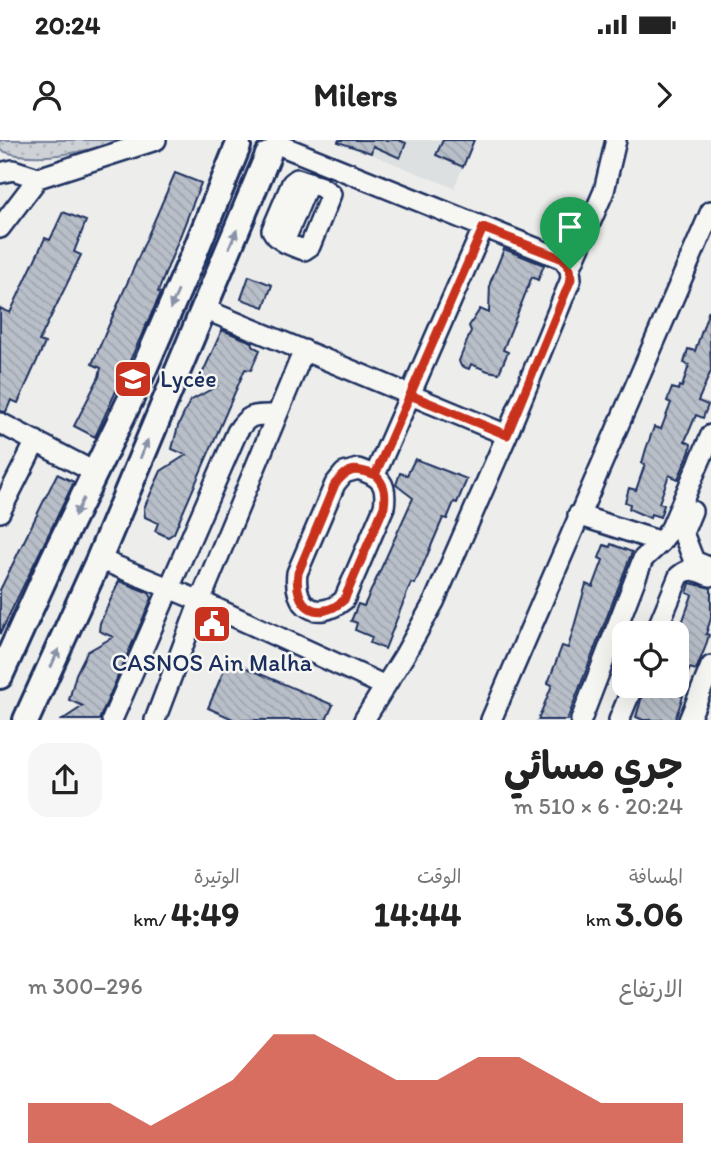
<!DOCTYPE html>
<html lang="ar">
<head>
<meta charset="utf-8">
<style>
	body { margin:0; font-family:Itim,"Playpen Sans Arabic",sans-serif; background:#f6f6f6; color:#222; direction:rtl; height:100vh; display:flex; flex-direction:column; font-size:26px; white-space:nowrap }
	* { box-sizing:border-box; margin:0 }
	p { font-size:23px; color:#767676 }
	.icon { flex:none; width:38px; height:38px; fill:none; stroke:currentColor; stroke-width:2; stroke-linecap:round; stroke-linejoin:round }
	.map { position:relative; height:580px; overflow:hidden; direction:ltr }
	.side { display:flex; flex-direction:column; background:#fff; flex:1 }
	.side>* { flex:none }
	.tools { position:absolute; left:612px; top:481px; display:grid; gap:14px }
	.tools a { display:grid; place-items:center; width:77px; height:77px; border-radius:14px; background:#fff; box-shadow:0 7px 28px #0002; font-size:35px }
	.pin { position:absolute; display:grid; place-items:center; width:60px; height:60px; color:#fff; margin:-72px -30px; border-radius:50% 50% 50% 0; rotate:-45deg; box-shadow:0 0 7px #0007 }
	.pin .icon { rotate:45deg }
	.round { display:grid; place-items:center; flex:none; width:74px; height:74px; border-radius:21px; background:#f6f6f6 }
	.summary { display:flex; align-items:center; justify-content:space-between; height:119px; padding:0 28px }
	h1 { font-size:38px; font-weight:700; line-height:52px }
	.stats { display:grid; grid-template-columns:repeat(3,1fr); gap:10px; height:119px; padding:7px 28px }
	.stats div { display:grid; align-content:center }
	.stats b { font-size:35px; font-weight:700 }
	.stats small { font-size:19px; font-weight:400 }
	.stats p { font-size:19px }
	.chart { height:196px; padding:14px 28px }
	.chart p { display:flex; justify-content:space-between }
	.chart svg { width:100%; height:126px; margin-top:7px; fill:#c8321e; opacity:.7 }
	.status { display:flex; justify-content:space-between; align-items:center; height:49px; padding:0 35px; background:#fff; direction:ltr }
	.status svg { height:19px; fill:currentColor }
	header { display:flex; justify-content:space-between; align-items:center; height:91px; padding:0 28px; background:#fff; font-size:32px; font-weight:700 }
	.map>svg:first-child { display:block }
	.built { fill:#dde0e1 }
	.grass { fill:url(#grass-dots); stroke:#74809a; stroke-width:2 }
	.building { fill:url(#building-back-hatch); stroke:#1b2f5e; stroke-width:2 }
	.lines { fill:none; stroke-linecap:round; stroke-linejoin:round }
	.minor-casing { stroke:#1b2f5e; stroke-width:24 }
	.major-casing { stroke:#1b2f5e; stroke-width:30 }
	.minor { stroke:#f6f6f2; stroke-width:19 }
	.major { stroke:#f6f6f2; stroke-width:24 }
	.oneway { fill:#8892a8 }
	.route-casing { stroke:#fff; stroke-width:14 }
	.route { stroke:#c8321e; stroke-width:9 }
	.labels { text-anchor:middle; stroke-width:5; stroke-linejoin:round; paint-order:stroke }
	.poi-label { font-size:24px; fill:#1b2f5e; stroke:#f6f6f2; text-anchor:start }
</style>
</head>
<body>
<div class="status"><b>20:24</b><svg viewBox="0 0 49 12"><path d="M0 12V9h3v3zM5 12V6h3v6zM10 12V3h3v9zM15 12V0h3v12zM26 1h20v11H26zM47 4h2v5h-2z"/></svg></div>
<header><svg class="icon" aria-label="forward" viewBox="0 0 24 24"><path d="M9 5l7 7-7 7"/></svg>Milers<svg class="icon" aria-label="person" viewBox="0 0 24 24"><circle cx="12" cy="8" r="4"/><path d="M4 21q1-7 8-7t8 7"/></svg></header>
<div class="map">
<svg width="711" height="580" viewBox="0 0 711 580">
	<defs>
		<pattern id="grass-dots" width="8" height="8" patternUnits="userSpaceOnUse" patternTransform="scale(1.75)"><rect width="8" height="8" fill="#ced2d7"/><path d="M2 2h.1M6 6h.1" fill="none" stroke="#b0b5bb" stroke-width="1.8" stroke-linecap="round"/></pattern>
		<pattern id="building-back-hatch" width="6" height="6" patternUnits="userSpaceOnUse" patternTransform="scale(1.75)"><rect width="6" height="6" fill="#b9bfc8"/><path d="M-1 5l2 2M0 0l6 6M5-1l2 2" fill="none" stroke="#9ea4ae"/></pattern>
	</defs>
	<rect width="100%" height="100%" fill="#edeeec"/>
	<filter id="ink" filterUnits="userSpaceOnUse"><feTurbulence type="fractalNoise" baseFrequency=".0143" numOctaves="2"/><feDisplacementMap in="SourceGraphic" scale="14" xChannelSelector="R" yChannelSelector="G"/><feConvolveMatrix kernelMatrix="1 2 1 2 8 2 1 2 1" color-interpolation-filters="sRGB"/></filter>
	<g filter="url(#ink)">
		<path class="built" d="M336,0H474L454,48Z"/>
		<path class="grass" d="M0,0H120C88,12 33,24 0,10Z"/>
		<path class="building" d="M339,0H399L406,3L400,18L373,6L371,13L338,2Z
			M443,0H474L463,27L436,15Z
			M175,33L201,43L158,152L161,153L95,297L74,286L99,237L101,228L92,224Z
			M63,72L86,81L74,112L81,115L39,201L45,203L18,263L11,260L6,272L0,271V168L10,173L45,98L50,100Z
			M504,109L544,125L538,140L532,137L503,210L508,212L499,233L488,231L471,224L469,229L461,226L459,221L471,191L469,186L480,169L489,173L490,143Z
			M249,136L272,145L264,167L241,159Z
			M709,170L711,231L698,261L708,265L703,278L696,275L685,301L691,304L690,311L678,339L669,335L659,363L664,365L660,377L651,374L650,378L629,369L630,364L625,362L629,348L636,350L645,324L642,323L646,309L654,287L661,289L671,263L667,261L672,248L678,250L679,246L682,247L689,225L684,223L688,209L695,211Z
			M222,190L252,202L254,207L260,210L251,230L245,229L174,393L168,397L155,391L158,383L145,377L144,368L161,331L186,315L172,309L178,286L190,261L217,246L202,240L203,232Z
			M415,319L467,339L457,363L454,362L447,379L443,378L415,444L411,443L385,509L370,503L372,497L355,490L357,483L351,481L358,464L364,466L413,358L396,345L400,333L407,335Z
			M57,334L74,342L0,494V450Z
			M611,404L632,412L567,580H538L552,545L548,543L562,506L568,508L586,444L593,447L603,420L599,418L604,405L610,407Z
			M119,441L149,453L152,458L99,580H62L83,566L69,560L76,534L87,512L113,497L99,491L100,483Z
			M690,443L711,448V478L706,494L709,495L705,508L696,530L690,528L679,555L683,556L675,580H643L636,577L645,546H677V494L669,492L674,479L682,483L692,455L687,453Z
			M228,520L333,565L326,580H235L208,568Z"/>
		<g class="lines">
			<defs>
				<path id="minor" d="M277,4L563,119L570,129
					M0,33L13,30L38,38L156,0
					M297,39L321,47L331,54L310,106L304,110C293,106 278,102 272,90L292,43Z
					M0,88L38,38
					M284,102L309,42
					M204,169L507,295
					M0,283L96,333
					M358,329C379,336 388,342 384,367L344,460C317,482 293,467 297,433L335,344L344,333Z
					M375,335L483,88
					M692,371L683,393L694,421L711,428
					M0,372L36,301
					M578,375L661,402
					M99,419L200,461L385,546
					M655,494L679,436C690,426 697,431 710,436
					M112,580L237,292C249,273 254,275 276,275
					M155,580L200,461L304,210
					M364,580L404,516L434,462L507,295L571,139L570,129L604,51L616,0
					M491,580L711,71
					M581,580L643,419L661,402L671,388L711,295
					M619,580L633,546
					M689,580L711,526"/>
				<path id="major" d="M0,536L53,419L134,252L194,114L238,6
					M26,580L99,419L268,15"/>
			</defs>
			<use href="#minor" class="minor-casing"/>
			<use href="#major" class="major-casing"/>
			<use href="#minor" class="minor"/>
			<use href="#major" class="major"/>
		</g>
		<defs><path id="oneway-solid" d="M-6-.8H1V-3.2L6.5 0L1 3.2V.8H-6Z" transform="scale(1.75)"/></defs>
		<g class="oneway">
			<use href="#oneway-solid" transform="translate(233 99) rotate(-67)"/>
			<use href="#oneway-solid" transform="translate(174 160) rotate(114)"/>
			<use href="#oneway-solid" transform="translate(144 309) rotate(-68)"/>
			<use href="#oneway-solid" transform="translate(79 367) rotate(117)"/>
			<use href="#oneway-solid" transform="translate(55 518) rotate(-66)"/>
		</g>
	</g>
	<g class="lines" filter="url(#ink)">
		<defs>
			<path id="route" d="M570,129L563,119L483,88C447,170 411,252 375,335C385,344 386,354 384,367L344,460C318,483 293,467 298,433L335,344C349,327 355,328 375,335L410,255L507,295L571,139L570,129"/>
		</defs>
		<use href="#route" class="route-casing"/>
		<use href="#route" class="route"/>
	</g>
	<defs>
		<symbol id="school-square" viewBox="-11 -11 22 22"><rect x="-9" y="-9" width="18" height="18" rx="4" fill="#c8321e" stroke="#f6f6f2"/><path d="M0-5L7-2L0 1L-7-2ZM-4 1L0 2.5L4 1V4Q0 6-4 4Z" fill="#fff"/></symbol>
		<symbol id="civic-square" viewBox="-11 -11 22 22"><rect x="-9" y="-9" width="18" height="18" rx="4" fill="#c8321e" stroke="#f6f6f2"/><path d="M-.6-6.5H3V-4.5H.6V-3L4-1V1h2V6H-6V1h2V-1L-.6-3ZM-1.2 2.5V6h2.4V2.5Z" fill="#fff"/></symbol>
	</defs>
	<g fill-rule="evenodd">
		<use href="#school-square" x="111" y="217" width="44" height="44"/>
		<use href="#civic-square" x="190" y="462" width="44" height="44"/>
	</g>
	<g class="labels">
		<g class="poi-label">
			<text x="160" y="247">Lycėe</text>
			<text x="212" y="531" text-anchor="middle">CASNOS Ain Malha</text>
		</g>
	</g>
</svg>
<div class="tools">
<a><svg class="icon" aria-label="locate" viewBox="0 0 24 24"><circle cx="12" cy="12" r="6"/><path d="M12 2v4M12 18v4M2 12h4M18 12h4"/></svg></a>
</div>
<div class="pin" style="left:570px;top:129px;background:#1e9e55"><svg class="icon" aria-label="arrive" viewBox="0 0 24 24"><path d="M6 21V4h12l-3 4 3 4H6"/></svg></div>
</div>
<section class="side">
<div class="summary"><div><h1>جري مسائي</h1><p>20:24 · 6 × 510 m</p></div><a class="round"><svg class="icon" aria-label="share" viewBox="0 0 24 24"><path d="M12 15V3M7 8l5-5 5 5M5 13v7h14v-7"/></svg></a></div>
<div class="stats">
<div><p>المسافة</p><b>3.06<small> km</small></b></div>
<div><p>الوقت</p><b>14:44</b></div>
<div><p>الوتيرة</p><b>4:49<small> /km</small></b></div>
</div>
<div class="chart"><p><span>الارتفاع</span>296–300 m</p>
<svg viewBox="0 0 160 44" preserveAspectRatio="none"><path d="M0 44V30L10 30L20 30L30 38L40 30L50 22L60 6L70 6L80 14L90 22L100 22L110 14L120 14L130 22L140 30L150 30L160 30V44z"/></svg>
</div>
</section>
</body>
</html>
